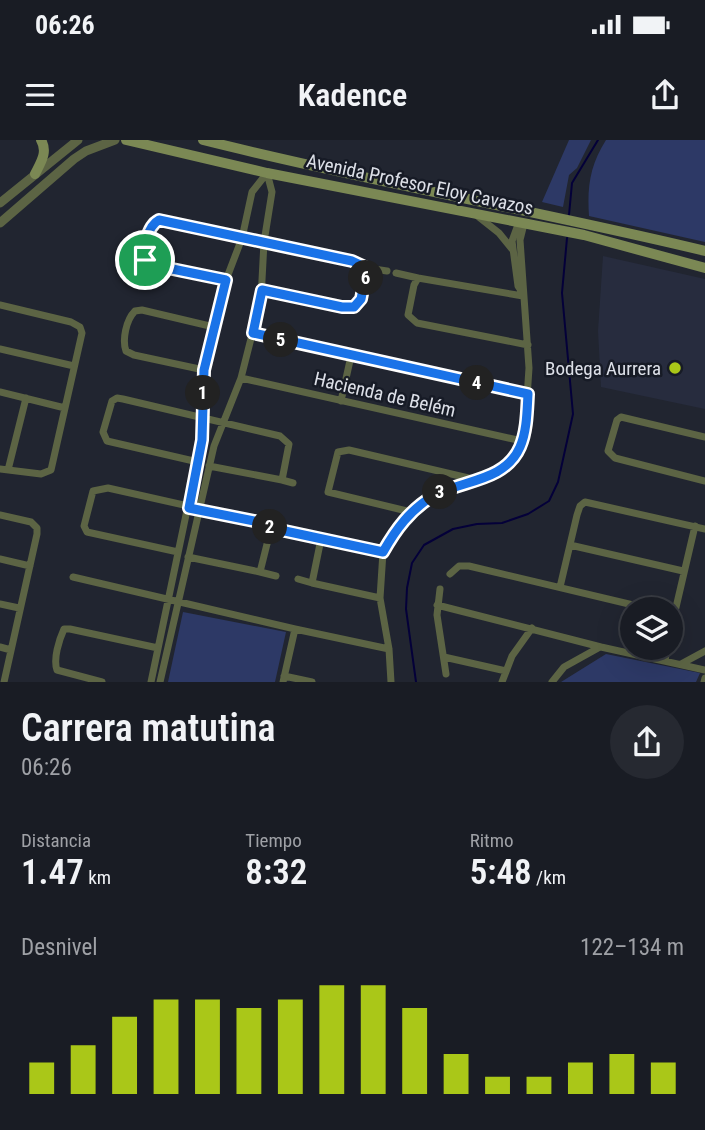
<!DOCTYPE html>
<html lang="es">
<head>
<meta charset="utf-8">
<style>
	body { margin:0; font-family:"Roboto Condensed",sans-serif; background:#262931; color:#f1f3f6; height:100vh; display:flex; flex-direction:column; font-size:26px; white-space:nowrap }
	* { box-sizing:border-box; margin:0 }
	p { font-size:23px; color:#9fa1a6 }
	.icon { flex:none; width:38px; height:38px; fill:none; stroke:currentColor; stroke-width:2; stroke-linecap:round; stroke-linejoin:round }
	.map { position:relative; height:542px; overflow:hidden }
	.sheet { display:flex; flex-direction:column; background:#191c24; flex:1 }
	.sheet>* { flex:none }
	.tools { position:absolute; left:620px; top:457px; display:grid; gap:14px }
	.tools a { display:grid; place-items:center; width:63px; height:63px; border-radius:50%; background:#191c24; box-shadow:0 7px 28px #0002,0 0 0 2px #373a41; font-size:35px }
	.pin { position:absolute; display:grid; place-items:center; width:60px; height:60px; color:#fff; margin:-30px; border:4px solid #fff; border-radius:50%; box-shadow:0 2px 7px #0007 }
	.km { position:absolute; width:35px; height:35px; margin:-18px; border-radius:50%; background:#222; color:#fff; font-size:19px; line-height:35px; text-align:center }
	.round { display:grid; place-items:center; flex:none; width:74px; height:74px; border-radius:37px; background:#262931 }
	.head { display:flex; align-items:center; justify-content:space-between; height:119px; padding:0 21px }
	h1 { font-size:38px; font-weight:600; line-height:52px }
	.metrics { display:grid; grid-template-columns:repeat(3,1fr); gap:10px; height:119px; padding:7px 21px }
	.metrics div { display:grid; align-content:center }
	.metrics b { font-size:35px; font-weight:600 }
	.metrics small { font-size:19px; font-weight:400 }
	.metrics p { font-size:19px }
	.chart { height:196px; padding:14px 21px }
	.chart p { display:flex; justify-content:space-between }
	.chart svg { width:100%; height:126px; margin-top:7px; stroke:#aac718; stroke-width:6 }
	.status { display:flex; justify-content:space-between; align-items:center; height:49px; padding:0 35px; background:#191c24; direction:ltr }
	.status svg { height:19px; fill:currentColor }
	header { display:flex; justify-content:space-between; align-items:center; height:91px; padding:0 21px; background:#191c24; font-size:32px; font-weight:600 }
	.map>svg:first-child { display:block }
	.built { fill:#272c3e }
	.green { fill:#2d3966 }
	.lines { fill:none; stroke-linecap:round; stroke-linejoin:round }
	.stream { stroke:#040039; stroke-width:2 }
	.pedestrian { stroke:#5c6444; stroke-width:5 }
	.minor { stroke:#5c6444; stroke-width:7 }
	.tertiary { stroke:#5c6444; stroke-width:9 }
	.secondary { stroke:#7b8854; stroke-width:10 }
	.route-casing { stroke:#fff; stroke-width:14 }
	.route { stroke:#1a73e8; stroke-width:9 }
	.poi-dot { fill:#aac718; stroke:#171b26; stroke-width:2.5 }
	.labels { text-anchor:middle; stroke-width:5; stroke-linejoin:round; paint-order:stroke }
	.street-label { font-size:19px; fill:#dde0e8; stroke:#171b26 }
	.poi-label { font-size:19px; fill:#dde0e8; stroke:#171b26; text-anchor:end }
</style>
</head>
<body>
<div class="status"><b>06:26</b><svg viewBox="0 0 49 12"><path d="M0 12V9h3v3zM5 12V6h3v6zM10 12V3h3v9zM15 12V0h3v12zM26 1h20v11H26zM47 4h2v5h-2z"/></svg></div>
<header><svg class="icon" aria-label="menu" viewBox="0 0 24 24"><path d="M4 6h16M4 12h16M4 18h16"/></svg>Kadence<svg class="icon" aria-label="share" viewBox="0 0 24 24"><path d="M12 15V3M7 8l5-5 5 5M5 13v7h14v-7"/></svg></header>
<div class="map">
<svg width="705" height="542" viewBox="0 0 705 542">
	<rect width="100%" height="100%" fill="#212530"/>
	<path class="built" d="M603,116L705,139V269L601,247L598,191Z"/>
	<path class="green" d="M569,0H591L577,28L569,35L563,67L542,62Z
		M606,0H705V102L589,76C587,47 590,25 606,0Z
		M183,472L286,492L275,542H168Z
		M606,514L700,533L696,542H561Z"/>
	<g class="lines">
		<path class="stream" d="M569,75L572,43L598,0
			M416,542L406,469L407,448L412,423L424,405L453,389L477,384L502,383L528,374L549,361L558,342L573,274L562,153L567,98"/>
		<path class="pedestrian" d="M271,388L321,399"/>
		<path class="minor" d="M475,74L499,93L512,109
			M519,82L512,101L518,146L522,152
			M367,128L387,131
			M396,133L418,138
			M226,140L148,124C141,113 148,94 153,83L162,80L352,121L367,128L361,159L354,167L342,168L262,150
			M523,156L418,138L414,145L408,175L417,183L528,205
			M0,165L71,182L80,187L82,193L51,330L41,334L0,329
			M253,193L528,254
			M0,209L74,226
			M204,230L134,215L126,211C122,200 126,180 135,171L142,170L214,187
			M241,238L522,301
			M0,252L65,268
			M341,261L351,216
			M705,297L621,277L617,280L608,311L615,318L705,341
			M198,322L107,301L103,292L112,261L117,258L123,259L280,296L289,304L282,340L209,326
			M8,330L26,258
			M282,340L293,343
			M411,372L328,352L338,312L349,310L477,340
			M0,375L31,382L37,388V394L4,542
			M570,405L683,431
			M178,412L87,392L84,386L93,351L108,348L264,383L271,388L260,432L188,417
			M0,419L30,426
			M260,432L276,436
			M450,434L459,426H469L650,469
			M73,437L295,489L389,509
			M298,439L312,443
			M560,447L577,375L580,366L585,362L705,389
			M440,449L437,475L446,534
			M380,458L312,443L321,399L383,412
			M0,464L19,468
			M437,465L601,507L705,530
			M670,493L695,386
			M0,507L11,510
			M444,517L506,531
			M665,521L667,508
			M681,524L705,511
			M284,536L312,542
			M102,542L57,530C53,519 59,500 64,489H70L158,508
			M151,542L200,308L204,277V230L218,169L226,140L242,98L252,52L267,33L272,52L264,102L261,159L241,238L214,306L160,542
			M283,542L295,489
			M391,542L389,509L380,458L383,412L411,372L442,351L498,332L511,321L522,301L525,288L529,228L520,100L524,84
			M502,542L512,516L532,488
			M552,542L564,527L600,507
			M704,542L705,538"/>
		<path class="tertiary" d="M0,63L78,0
			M0,83L74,19L86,11L115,0"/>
		<path class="secondary" d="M126,0L267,33L584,95L705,128
			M203,0C370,42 539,71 705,111
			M35,34C41,22 48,12 41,0"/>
	</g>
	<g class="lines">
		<defs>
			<path id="route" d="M159,80L352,121L367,128L361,159L354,167H342L262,150L253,193L528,254C527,271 527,291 520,307C505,342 461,340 433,356C410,370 396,389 383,412L271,388L264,383L189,368L202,300L204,230L226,140L148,124C141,113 147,86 159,80Z"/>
		</defs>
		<use href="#route" class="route-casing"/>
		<use href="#route" class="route"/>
	</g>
	<circle class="poi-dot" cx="675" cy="228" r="7"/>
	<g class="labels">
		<g class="street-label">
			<text transform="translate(420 44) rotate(12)" y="7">Avenida Profesor Eloy Cavazos</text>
			<text transform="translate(385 254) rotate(13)" y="7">Hacienda de Belém</text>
		</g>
		<g class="poi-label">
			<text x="661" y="235">Bodega Aurrera</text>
		</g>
	</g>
</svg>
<div class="tools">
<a><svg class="icon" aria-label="layers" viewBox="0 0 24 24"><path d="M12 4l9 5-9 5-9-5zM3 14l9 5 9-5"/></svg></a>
</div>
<div class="pin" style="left:145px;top:120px;background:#1e9e55"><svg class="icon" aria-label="arrive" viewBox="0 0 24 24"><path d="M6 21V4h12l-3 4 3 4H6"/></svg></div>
<b class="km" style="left:203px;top:253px">1</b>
<b class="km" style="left:270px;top:387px">2</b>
<b class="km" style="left:440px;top:352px">3</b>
<b class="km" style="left:477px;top:243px">4</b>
<b class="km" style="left:281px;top:200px">5</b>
<b class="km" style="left:366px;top:138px">6</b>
</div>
<section class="sheet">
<div class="head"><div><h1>Carrera matutina</h1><p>06:26</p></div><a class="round"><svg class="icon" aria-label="share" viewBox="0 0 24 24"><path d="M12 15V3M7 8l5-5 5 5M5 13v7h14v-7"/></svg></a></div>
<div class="metrics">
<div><p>Distancia</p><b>1.47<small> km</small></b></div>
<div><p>Tiempo</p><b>8:32</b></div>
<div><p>Ritmo</p><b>5:48<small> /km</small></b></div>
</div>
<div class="chart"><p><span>Desnivel</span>122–134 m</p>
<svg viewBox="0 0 160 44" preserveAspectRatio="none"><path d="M5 44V33M15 44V27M25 44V17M35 44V11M45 44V11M55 44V14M65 44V11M75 44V6M85 44V6M95 44V14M105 44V30M115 44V38M125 44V38M135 44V33M145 44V30M155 44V33"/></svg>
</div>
</section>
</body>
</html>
